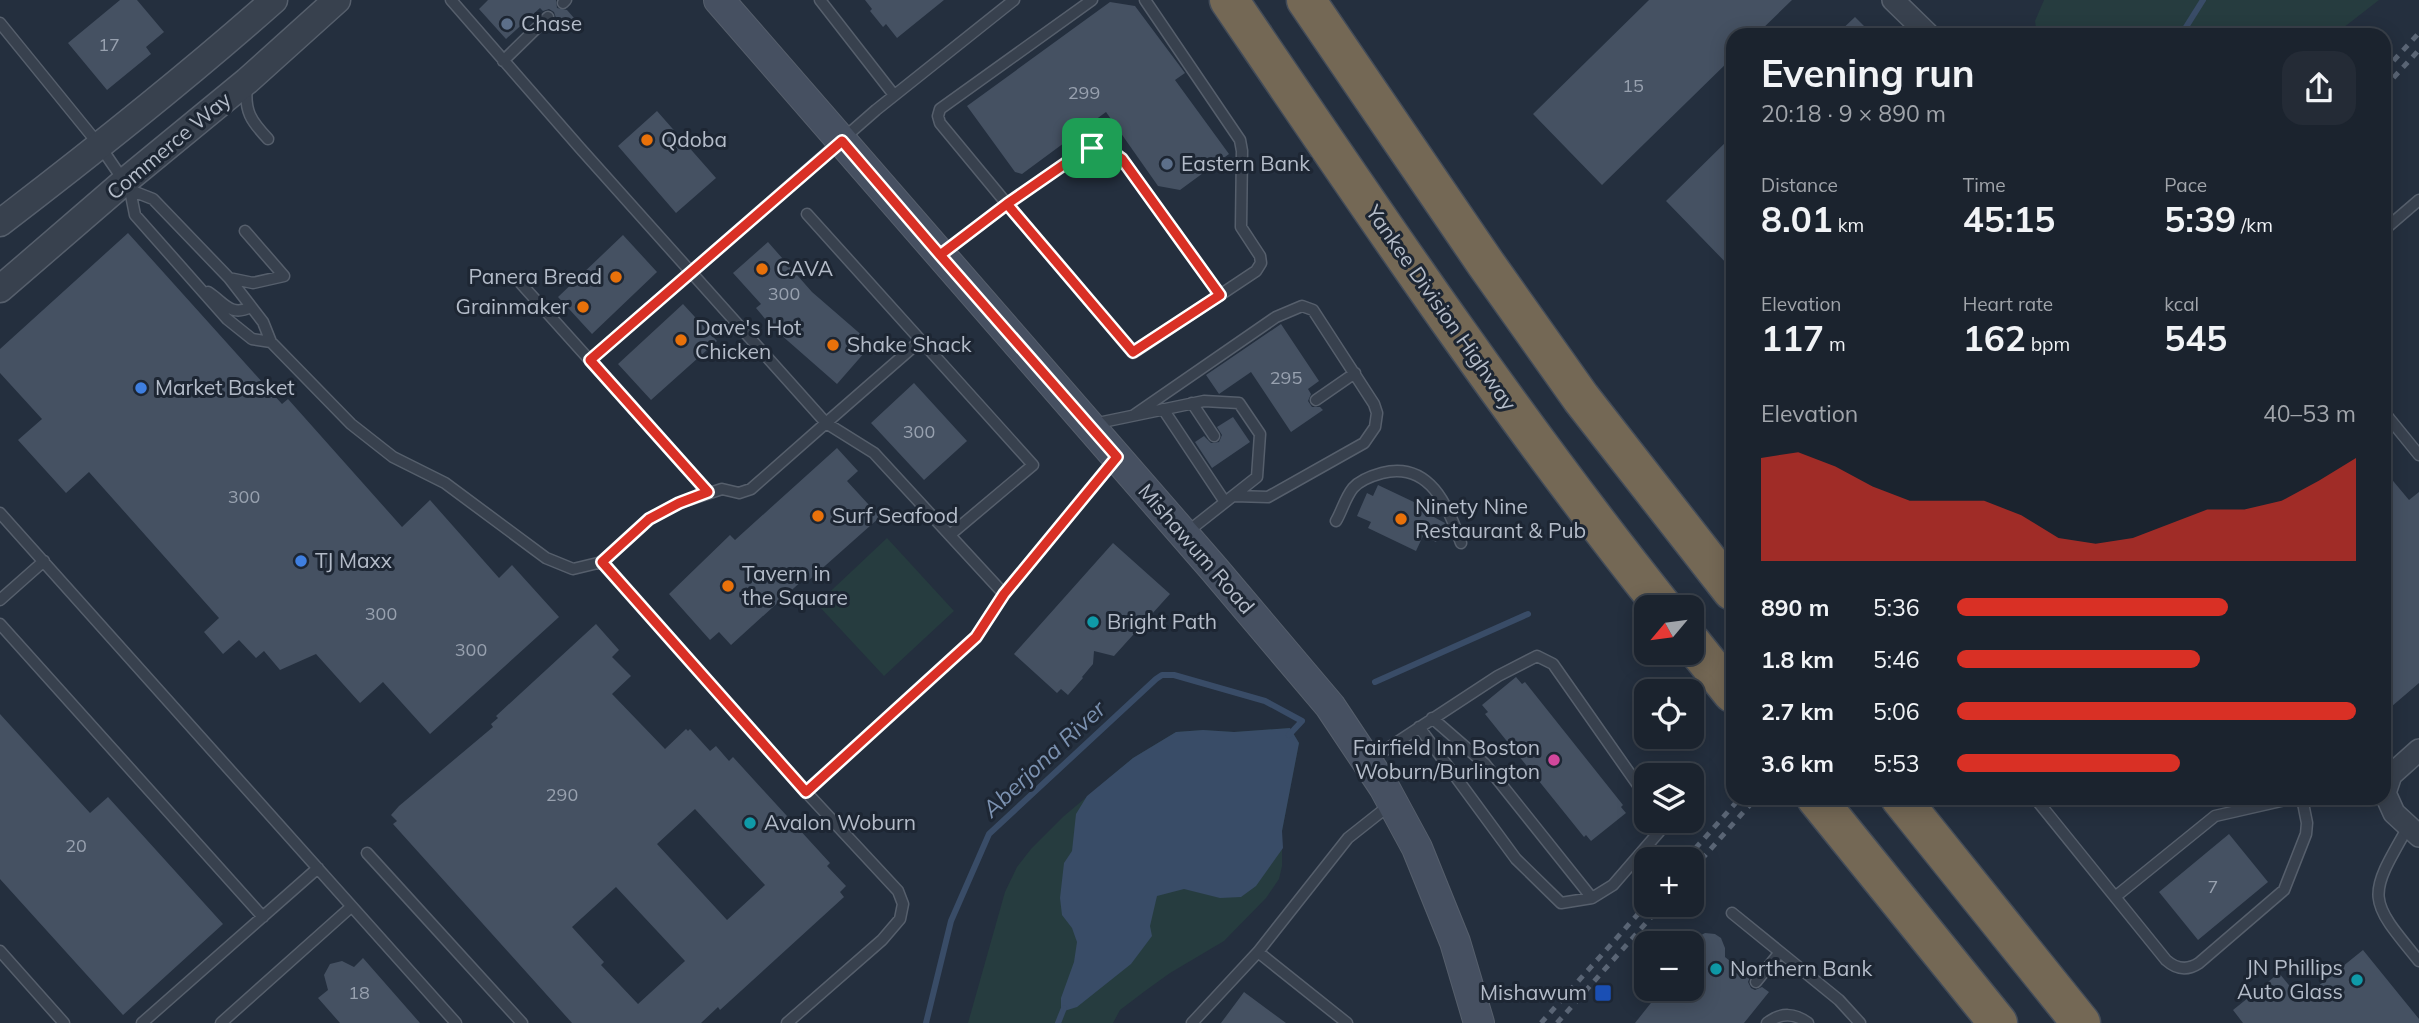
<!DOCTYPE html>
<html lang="en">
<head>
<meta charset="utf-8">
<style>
	body { margin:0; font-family:Mulish,sans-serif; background:#242b36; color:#f1f3f6; height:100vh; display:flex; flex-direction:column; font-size:26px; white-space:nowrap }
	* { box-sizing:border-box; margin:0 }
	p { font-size:23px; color:#a0a4aa }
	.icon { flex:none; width:38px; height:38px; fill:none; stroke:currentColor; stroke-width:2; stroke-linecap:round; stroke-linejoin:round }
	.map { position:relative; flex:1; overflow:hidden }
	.details { position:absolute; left:1726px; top:28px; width:665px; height:777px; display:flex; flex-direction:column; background:#1b232e; border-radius:21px; box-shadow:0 4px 18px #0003,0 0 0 2px #39404a }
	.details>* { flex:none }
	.needle { width:46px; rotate:241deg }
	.controls { position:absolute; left:1634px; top:595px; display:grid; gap:14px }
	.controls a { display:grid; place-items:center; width:70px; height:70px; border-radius:14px; background:#1b232e; box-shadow:0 4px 18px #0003,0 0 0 2px #39404a; font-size:35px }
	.pin { position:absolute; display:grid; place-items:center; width:60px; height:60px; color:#fff; margin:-30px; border-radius:14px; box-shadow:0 4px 10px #0006 }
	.round { display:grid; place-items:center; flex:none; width:74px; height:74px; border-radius:21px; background:#242b36 }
	.summary { display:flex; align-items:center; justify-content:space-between; height:119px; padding:0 35px }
	h1 { font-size:38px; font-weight:700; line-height:52px }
	.metrics { display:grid; grid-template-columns:repeat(3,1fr); gap:10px; height:119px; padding:7px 35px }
	.metrics div { display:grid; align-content:center }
	.metrics b { font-size:35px; font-weight:700 }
	.metrics small { font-size:19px; font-weight:400 }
	.metrics p { font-size:19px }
	.chart { height:196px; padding:14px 35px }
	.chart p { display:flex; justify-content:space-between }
	.chart svg { width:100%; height:126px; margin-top:7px; fill:#d93025; opacity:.7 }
	ul { padding:0 35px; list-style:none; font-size:23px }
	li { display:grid; grid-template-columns:112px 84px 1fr; align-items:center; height:52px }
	li i { height:18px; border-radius:9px; background:#d93025 }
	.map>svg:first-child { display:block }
	.green { fill:#263c3f }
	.water { fill:#394c67 }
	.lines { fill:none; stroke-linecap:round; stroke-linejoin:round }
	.stream { stroke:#394c67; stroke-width:6 }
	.building { fill:#455162; fill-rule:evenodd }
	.service-casing { stroke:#565f6c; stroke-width:13 }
	.minor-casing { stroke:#565f6c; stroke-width:24 }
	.tertiary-casing { stroke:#565f6c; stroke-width:29 }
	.secondary-casing { stroke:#565f6c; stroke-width:32 }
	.motorway-casing { stroke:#434c59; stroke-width:41 }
	.service { stroke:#38414e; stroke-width:10 }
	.minor { stroke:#38414e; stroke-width:21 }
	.tertiary { stroke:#38414e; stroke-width:26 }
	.secondary { stroke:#465061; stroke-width:30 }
	.motorway { stroke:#746855; stroke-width:38 }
	.rail { stroke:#5a6575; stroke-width:5; stroke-dasharray:7 7; stroke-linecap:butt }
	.route-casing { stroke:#fff; stroke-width:14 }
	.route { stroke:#d93025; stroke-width:9 }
	.service-dot { fill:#5c6f8a; stroke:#1d2633; stroke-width:2.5 }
	.food-dot { fill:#e8710a; stroke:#1d2633; stroke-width:2.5 }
	.shop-dot { fill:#3f7fe0; stroke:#1d2633; stroke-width:2.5 }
	.culture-dot { fill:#0f9aa8; stroke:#1d2633; stroke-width:2.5 }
	.hotel-dot { fill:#d1479c; stroke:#1d2633; stroke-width:2.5 }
	.transit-dot { fill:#1a4fb4; stroke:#1d2633; stroke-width:2.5 }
	.labels { text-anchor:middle; stroke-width:6; stroke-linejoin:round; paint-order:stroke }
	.number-label { font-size:18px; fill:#98a1af }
	.poi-label { font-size:21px; fill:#b4bcc9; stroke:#1d2633; text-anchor:start }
	.street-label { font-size:21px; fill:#b4bcc9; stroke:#1d2633 }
	.water-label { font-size:23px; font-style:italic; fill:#7c92b1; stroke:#1d2633 }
</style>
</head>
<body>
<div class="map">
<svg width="2419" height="1023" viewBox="0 0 2419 1023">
	<rect width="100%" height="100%" fill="#242f3e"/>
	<path class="green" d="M2044,0H2379L2334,35H2037L2035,21Z
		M887,538L954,611L884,676L817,604Z
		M1290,728L1299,743L1282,831V866L1279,879L1266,898L1224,941L1170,973L1145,991L1120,1010L1113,1023H968L1005,892L1017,867L1031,849L1064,816L1133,758L1176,732L1203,730L1234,732Z"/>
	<path class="water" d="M1290,728L1299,743L1282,831L1283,848L1256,886L1241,897L1220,898L1184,889L1157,896L1150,926L1152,936L1131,964L1077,1007L1061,1012V998L1074,962L1077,942L1072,928L1062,915L1060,898L1064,863L1072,851L1076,814L1087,796L1133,758L1176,732L1203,730L1234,732Z"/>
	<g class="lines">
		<path class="stream" d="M2181,35L2203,0
			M1728,468L1732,463
			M1375,682L1528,614
			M926,1023L951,921L989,834L1156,679L1162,675H1174L1265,701L1302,721L1289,735
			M1058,1023L1064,1008"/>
	</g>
	<path class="building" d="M120,0H137L164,32L146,47L151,54L107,90L68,43Z
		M488,0H556L557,8L567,10L574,18L560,31L553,23L556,18L554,12L549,9L543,11L540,8L506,39L479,9Z
		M865,0H944L897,38L886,24L883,27L870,11L872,9Z
		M1649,0H1792L1756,35H1732V58L1602,185L1533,114Z
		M1110,2L1135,6L1185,73L1175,80L1229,154L1180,190L1158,186L1106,112L1022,174L1015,172L967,106Z
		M1855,17L1873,35H1836Z
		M657,111L716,178L676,213L618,146Z
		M1732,136V269L1666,201Z
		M128,233L282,404L288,399L402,527L430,500L499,578L512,565L559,617L430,734L383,682L360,703L316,654L280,670L264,651L256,658L239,640L223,654L204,632L219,618L89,472L66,493L18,440L42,419L0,373V349Z
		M623,235L657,272L592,334L558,297Z
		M768,242L812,292L872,344L837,384L772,327L756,308L761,304L733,273Z
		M683,304L717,341L651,400L618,364Z
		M1281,324L1319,381L1308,389L1311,394L1308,401L1312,407H1320L1323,410L1291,432L1251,372L1219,394L1206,375Z
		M914,383L967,441L924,480L871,423Z
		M1233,417L1250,442L1212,468L1195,442L1204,436L1211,443L1219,442L1222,435L1217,427Z
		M837,448L858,471L847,481L880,517L808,581L805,578L731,645L719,632L710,640L669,594L730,535L735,540Z
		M2384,470L2409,500L2419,492V683L2384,713Z
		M1378,485L1435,512L1432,516L1445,523L1436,542L1423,536L1416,551L1368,528L1371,522L1357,516L1367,493L1373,496Z
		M1113,543L1170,594L1114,656L1094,651L1093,664L1082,677L1083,678L1068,695L1061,689L1057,693L1014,654Z
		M596,624L619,650L612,657L631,676L612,694L665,749L686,729L688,731L690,729L710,751L716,746L729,761L733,757L830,863L827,866L846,886L840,892L844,897L720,1010L718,1007L701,1023H572L393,824L397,821L391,815L399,806L493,727L491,724L498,718L496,716ZM695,809L765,885L727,920L657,844ZM616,887L685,961L638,1004L601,965L604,962L572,927Z
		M1516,677L1522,684L1525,682L1623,805L1621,807L1626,813L1591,841L1586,835L1584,837L1485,714L1488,712L1482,705Z
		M0,714L90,813L108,797L223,924L123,1015L0,879Z
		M2229,834L2268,882L2198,940L2159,892Z
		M1705,933L1715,934L1721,938L1725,948V957L1750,977L1748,982L1751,988L1755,990L1762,987L1769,992L1744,1023H1635L1662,989H1692V940Z
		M2363,950L2419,1019V1023H2243L2233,1010L2279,973L2301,1000Z
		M363,958L420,1023H340L318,998L328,990L324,975L330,964L342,961L354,967Z
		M1244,992L1286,1023H1221Z"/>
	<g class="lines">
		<defs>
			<path id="service" d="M451,0L580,148L826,423L920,341
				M820,0L894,95
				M1145,0L1240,140L1242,151L1241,227L1260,256L1261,263L1256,271L1220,295
				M563,3L566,0
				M0,23L100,146L130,190L135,215L227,319L252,339L271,342
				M503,61L548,17
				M247,86C244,111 251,121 268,139
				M1098,147L1114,151L1122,159L1220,295L1133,353L1007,204L1082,152Z
				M130,190L153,199L229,278L263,322L271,342L351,424L393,457L445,483L546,558L573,569L602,562L649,519L679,503L722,489L739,493L751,489L826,423L874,453L1004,594L1115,460
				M807,214L1033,465L951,534
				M2384,230L2419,200
				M943,253L1007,204L940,123L938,116L940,109L1092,0
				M229,278L253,283L284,276L245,231
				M516,278L708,492
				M208,292C225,303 230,317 251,307
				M590,360L876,110L1014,0
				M1316,400L1355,373
				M1192,403L1214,436
				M1163,409L1225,502
				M2384,412L2419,455
				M1134,415L1276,317L1302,306L1313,310L1374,404L1377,413L1375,427L1364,443L1268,497L1234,496
				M1093,424L1204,401L1239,403L1260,434L1257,477L1186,533
				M0,513L456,1023
				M1336,521C1342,511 1345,498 1353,488C1360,480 1371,476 1382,473C1429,461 1448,505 1461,543
				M602,562L806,792L898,891L903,904L900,919L882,940L787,1023
				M0,600L44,561
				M0,624L263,917
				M1432,718L1485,764L1592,898L1613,885L1665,825L1662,821
				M1419,727L1516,859L1561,903L1592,898
				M1370,760L1498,676L1537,656L1553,664L1647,798
				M806,792L976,637L1004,594
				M2035,798L2166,960C2176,969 2187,971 2199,963L2284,890L2306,834L2307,823L2302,798
				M2408,827C2367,898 2367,898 2419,961
				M367,853L522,1023
				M2115,897L2215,816L2294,798
				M1732,913L1780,952
				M0,951L64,1023
				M1258,952L1347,1023
				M1756,982L1780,952L1839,1000L1860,1023
				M142,1023L318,868
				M221,1023L351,907
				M1192,1023L1258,952L1348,838L1391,804
				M1767,1023C1781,1012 1795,1013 1808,1023"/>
			<path id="minor" d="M1893,0L1929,35
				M2419,750L2391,775L2385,793L2394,813L2419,836"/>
			<path id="tertiary" d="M0,223C94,151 186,78 274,0
				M0,289L124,182L247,81L337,0"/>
			<path id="secondary" d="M719,0L1214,569L1330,706L1384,787L1417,848L1455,942L1479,1023"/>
			<path id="motorway" d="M1229,0C1369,206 1508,413 1663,607
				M1306,0L1486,264L1581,398L1732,591
				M1692,643L1732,693
				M1816,798L1998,1023
				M1900,798L2081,1023"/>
		</defs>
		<use href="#service" class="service-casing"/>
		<use href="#minor" class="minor-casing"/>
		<use href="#tertiary" class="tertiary-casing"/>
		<use href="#secondary" class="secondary-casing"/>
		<use href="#motorway" class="motorway-casing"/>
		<use href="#service" class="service"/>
		<use href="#minor" class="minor"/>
		<use href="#tertiary" class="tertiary"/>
		<use href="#secondary" class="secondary"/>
		<use href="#motorway" class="motorway"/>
		<path class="rail" d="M2384,71L2419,33
			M2384,88L2419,50
			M1686,859L1740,798
			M1692,870L1756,798
			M1541,1023L1647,904
			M1557,1023L1662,905"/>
	</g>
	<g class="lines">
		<defs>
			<path id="route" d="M1092,148L1082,152L1007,204L940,255L842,141L590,360L708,492L679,503L649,519L602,562L806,792L976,637L1004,594L1117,457L940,255L1007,204L1133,352L1220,295L1122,159L1108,149L1092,148"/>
		</defs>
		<use href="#route" class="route-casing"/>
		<use href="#route" class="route"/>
	</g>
	<g class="service-dot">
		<circle cx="507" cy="24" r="7"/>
		<circle cx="1167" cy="164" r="7"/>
	</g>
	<g class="food-dot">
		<circle cx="647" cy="140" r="7"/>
		<circle cx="762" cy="269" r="7"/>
		<circle cx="616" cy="277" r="7"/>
		<circle cx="583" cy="307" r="7"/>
		<circle cx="681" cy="340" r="7"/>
		<circle cx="833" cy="345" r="7"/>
		<circle cx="818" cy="516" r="7"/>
		<circle cx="1401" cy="519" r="7"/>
		<circle cx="728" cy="586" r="7"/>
	</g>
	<g class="shop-dot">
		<circle cx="141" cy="388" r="7"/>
		<circle cx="301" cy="561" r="7"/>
	</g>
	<g class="culture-dot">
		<circle cx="1093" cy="622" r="7"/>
		<circle cx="750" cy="823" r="7"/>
		<circle cx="1716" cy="969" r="7"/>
		<circle cx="2357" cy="980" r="7"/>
	</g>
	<circle class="hotel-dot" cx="1554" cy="760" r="7"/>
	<rect class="transit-dot" x="1594" y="984" width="18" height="18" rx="3.5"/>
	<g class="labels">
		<g class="number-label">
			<text x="109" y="51">17</text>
			<text x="1633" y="92">15</text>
			<text x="1084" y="99">299</text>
			<text x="784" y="300">300</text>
			<text x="1286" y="384">295</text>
			<text x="919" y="438">300</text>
			<text x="244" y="503">300</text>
			<text x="381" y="620">300</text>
			<text x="471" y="656">300</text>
			<text x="562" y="801">290</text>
			<text x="76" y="852">20</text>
			<text x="2213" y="893">7</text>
			<text x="359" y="999">18</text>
		</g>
		<g class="poi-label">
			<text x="521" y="31">Chase</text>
			<text x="661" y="147">Qdoba</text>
			<text x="1181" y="171">Eastern Bank</text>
			<text x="776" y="276">CAVA</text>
			<text x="602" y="284" text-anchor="end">Panera Bread</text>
			<text x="569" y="314" text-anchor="end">Grainmaker</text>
			<text x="695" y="335">Dave's Hot<tspan x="695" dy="24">Chicken</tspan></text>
			<text x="847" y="352">Shake Shack</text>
			<text x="155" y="395">Market Basket</text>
			<text x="1415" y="514">Ninety Nine<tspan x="1415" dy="24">Restaurant &amp; Pub</tspan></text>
			<text x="832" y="523">Surf Seafood</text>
			<text x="315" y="568">TJ Maxx</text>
			<text x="742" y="581">Tavern in<tspan x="742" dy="24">the Square</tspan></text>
			<text x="1107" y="629">Bright Path</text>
			<text x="1540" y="755" text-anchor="end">Fairfield Inn Boston<tspan x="1540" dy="24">Woburn/Burlington</tspan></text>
			<text x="764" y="830">Avalon Woburn</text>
			<text x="2343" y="975" text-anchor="end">JN Phillips<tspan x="2343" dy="24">Auto Glass</tspan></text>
			<text x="1730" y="976">Northern Bank</text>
			<text x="1587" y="1000" text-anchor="end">Mishawum</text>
		</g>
		<g class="street-label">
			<text transform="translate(169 146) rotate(-40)" y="7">Commerce Way</text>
			<text transform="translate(1441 308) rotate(55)" y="7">Yankee Division Highway</text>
			<text transform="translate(1196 549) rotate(49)" y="7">Mishawum Road</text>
		</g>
		<g class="water-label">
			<text transform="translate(1044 759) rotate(-43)" y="8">Aberjona River</text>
		</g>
	</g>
</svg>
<div class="controls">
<a><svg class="needle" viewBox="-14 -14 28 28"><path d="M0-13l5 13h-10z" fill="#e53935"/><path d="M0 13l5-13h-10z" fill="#a0a4aa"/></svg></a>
<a><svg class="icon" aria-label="locate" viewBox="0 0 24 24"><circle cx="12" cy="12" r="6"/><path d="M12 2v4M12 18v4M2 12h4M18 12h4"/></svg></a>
<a><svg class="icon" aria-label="layers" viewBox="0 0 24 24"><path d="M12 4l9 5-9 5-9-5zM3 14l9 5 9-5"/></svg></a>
<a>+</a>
<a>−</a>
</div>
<div class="pin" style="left:1092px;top:148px;background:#1e9e55"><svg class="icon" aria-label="arrive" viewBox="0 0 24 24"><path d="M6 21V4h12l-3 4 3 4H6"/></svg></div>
<section class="details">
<div class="summary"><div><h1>Evening run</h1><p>20:18 · 9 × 890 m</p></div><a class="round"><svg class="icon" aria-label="share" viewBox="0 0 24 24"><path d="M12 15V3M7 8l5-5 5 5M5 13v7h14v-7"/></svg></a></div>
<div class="metrics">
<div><p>Distance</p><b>8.01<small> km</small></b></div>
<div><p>Time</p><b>45:15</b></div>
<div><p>Pace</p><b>5:39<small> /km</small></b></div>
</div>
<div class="metrics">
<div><p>Elevation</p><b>117<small> m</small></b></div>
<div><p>Heart rate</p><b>162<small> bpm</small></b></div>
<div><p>kcal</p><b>545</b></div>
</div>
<div class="chart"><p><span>Elevation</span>40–53 m</p>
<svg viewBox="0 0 160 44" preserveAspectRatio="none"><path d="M0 44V8L10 6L20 11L30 18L40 23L50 23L60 23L70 28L80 36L90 38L100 36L110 31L120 26L130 26L140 23L150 16L160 8V44z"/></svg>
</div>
<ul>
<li><b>890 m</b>5:36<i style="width:68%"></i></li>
<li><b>1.8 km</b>5:46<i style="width:61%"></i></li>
<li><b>2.7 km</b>5:06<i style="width:100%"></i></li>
<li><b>3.6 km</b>5:53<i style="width:56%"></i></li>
</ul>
</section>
</div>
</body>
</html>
